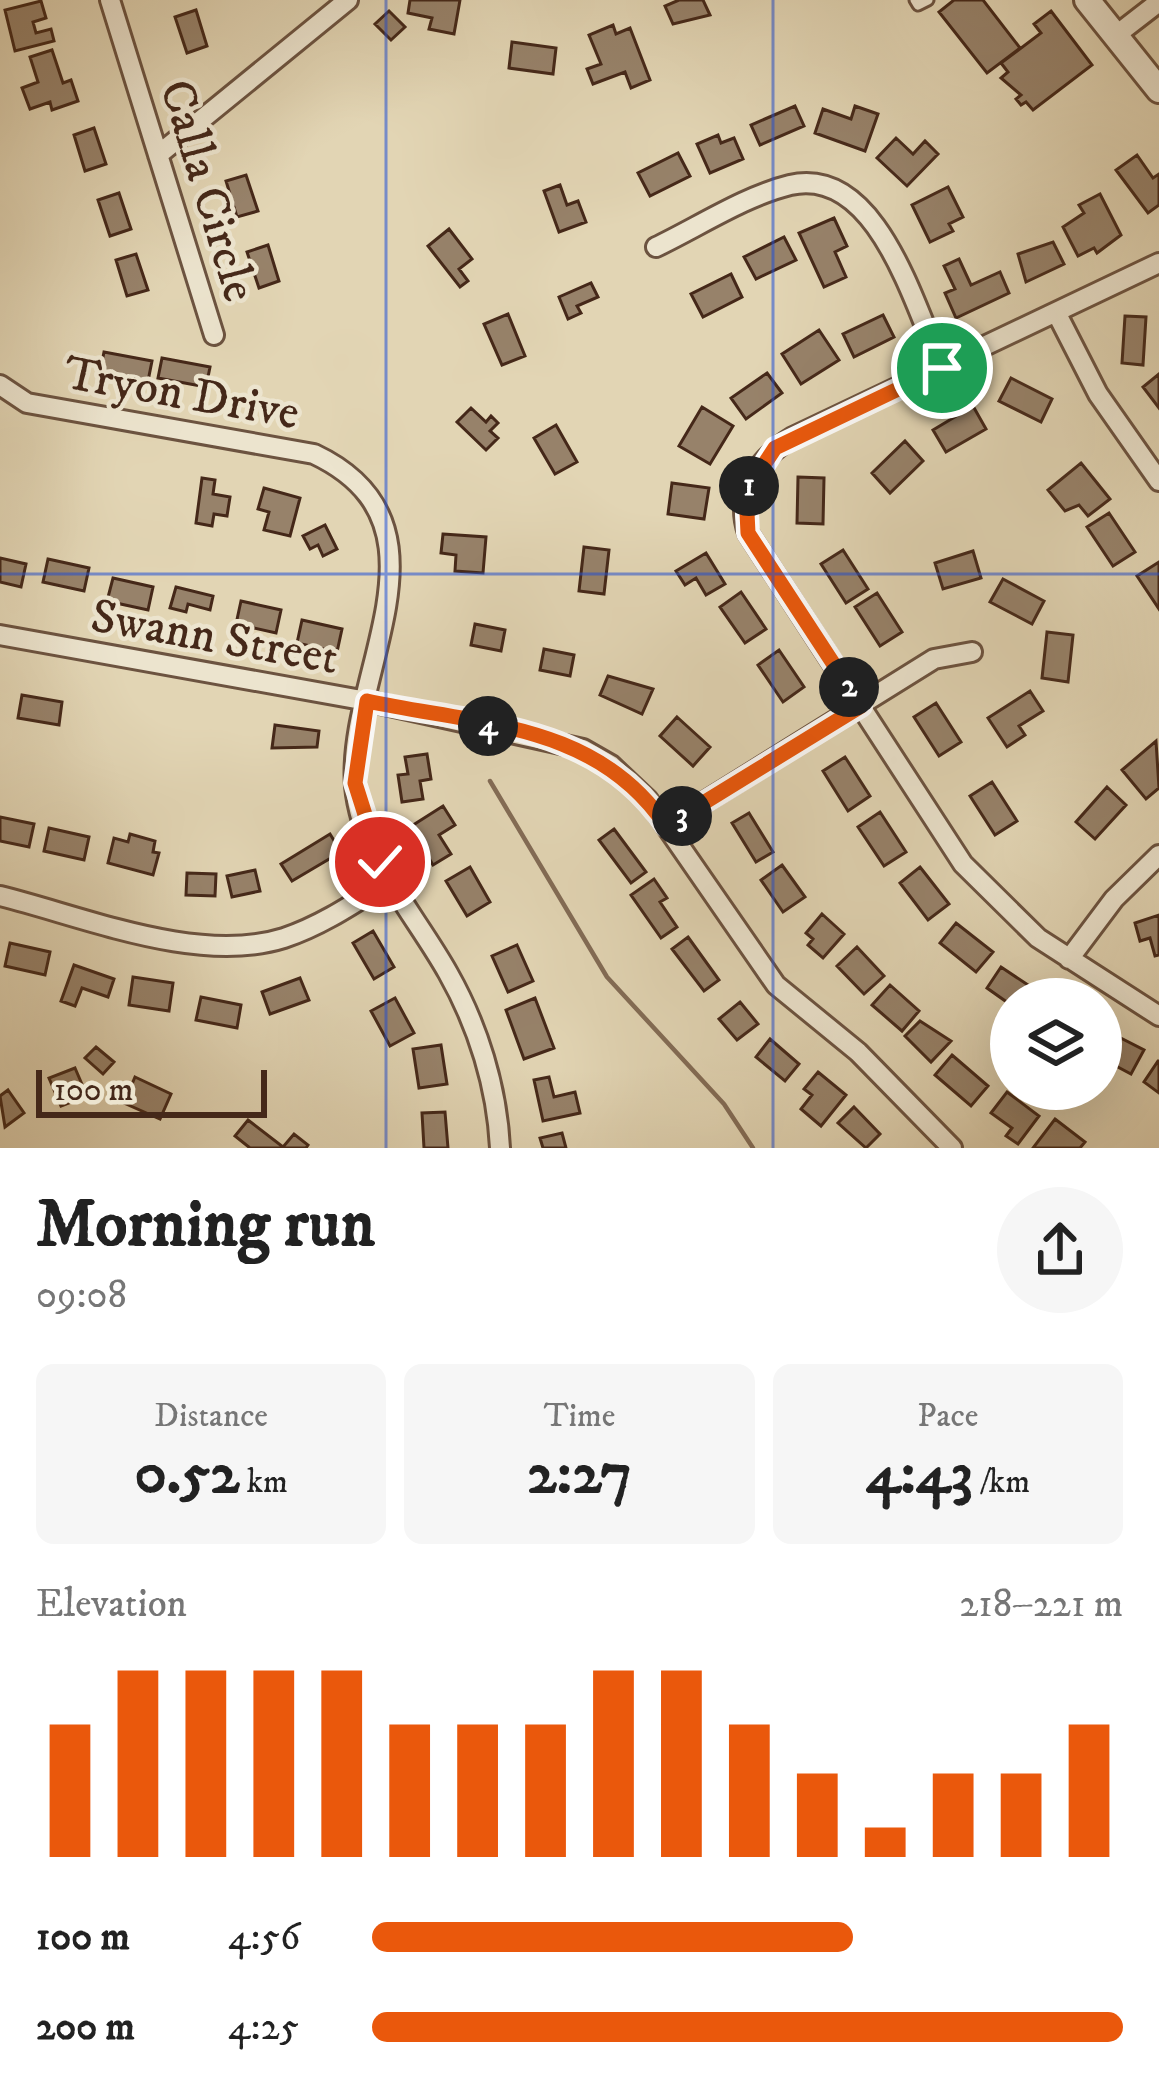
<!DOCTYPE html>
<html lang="en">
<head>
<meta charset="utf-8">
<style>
	body { margin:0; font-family:"IM FELL DW Pica",serif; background:#f6f6f6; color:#222; height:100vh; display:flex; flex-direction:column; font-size:45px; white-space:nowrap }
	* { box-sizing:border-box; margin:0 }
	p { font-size:39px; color:#767676 }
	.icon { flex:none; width:66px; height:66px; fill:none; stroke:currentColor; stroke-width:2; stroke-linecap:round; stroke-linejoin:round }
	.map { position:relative; height:1148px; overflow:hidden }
	.details { display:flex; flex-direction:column; background:#fff; flex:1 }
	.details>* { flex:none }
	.tools { position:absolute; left:990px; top:978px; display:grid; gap:24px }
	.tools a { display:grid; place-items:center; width:132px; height:132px; border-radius:50%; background:#fff; box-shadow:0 12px 48px #0002; font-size:60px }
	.scale { position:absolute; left:36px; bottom:30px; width:231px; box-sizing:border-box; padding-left:12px; border:6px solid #452819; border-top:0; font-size:33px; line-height:42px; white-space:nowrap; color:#452819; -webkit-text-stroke:9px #ece4ce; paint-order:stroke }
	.pin { position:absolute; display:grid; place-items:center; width:102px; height:102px; color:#fff; margin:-51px; border:6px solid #fff; border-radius:50%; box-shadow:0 3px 12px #0007 }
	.km { position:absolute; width:60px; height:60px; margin:-30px; border-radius:50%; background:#222; color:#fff; font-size:33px; line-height:60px; text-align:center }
	.round { display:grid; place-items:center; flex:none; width:126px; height:126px; border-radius:63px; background:#f6f6f6 }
	.headline { display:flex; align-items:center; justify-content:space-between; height:204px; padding:0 36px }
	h1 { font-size:66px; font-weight:800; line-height:90px }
	.stats { display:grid; grid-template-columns:repeat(3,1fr); gap:18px; height:204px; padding:12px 36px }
	.stats div { display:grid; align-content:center; border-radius:18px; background:#f6f6f6; text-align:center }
	.stats b { font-size:60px; font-weight:800 }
	.stats small { font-size:33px; font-weight:400 }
	.stats p { font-size:33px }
	.chart { height:336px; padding:24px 36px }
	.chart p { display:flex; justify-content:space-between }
	.chart svg { width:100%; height:216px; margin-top:12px; stroke:#ea580c; stroke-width:6 }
	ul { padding:0 36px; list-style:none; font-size:39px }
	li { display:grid; grid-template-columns:192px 144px 1fr; align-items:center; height:90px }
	li i { height:30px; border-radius:15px; background:#ea580c }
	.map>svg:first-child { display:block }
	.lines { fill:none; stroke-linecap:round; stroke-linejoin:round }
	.stream { stroke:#836c56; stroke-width:4.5 }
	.building { fill:#97826a; stroke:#452819; stroke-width:3 }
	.service-casing { stroke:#6c5340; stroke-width:15 }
	.minor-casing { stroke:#6c5340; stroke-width:24 }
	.tertiary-casing { stroke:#6c5340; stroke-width:30 }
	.service { stroke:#ece4ce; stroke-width:9 }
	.minor { stroke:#ece4ce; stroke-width:18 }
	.tertiary { stroke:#ece4ce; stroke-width:24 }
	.route-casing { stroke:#fff; stroke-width:24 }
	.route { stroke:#ea580c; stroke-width:15 }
	.grid { fill:none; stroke:#1d4ed8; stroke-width:3; stroke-opacity:0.55 }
	.labels { text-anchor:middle; stroke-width:9; stroke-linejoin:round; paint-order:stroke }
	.street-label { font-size:48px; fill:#452819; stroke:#ece4ce }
</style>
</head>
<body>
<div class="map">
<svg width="1159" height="1148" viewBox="0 0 1159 1148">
	<rect width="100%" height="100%" fill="#e2d5b4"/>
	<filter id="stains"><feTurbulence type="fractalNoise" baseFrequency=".00167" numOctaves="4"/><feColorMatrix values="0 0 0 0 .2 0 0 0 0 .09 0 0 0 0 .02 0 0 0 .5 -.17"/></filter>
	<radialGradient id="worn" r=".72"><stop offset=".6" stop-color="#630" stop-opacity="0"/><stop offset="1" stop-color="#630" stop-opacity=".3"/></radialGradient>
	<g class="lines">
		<path class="stream" d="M490,781L607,977L724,1104L753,1148"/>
	</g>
	<path class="building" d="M410,0H460L454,34L429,29L432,18L408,13Z
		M679,0H703L710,15L673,24L665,6Z
		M954,0H983L1020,48L987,73L939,12Z
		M41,1L46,18L33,22L36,33L51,29L54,41L15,51L5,10Z
		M196,10L207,46L187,53L175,17Z
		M389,11L405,27L391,40L375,24Z
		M1051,11L1092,65L1033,110L1026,102L1021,105L1016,99L1021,95L1001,78L1008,72L1001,63L1041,33L1034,24Z
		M613,25L616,34L630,28L650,80L631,88L625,72L593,84L587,69L601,64L589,35Z
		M512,42L556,48L553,74L509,68Z
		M52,50L63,83L71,80L78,101L52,110L50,102L30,109L22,88L38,82L30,57Z
		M795,106L804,126L760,145L751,125Z
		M855,106L878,114L865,151L815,133L823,109L851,119Z
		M94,128L106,164L85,171L74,135Z
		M718,135L721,143L734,138L743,159L710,173L697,144Z
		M896,138L913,154L925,141L938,154L907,186L877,158Z
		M678,153L690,176L650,196L638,173Z
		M1137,155L1153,178L1159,174V205L1148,213L1116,170Z
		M246,175L258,211L237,217L226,181Z
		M560,185L567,205L578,201L586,222L559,232L544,191Z
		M948,187L963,217L949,224L953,231L930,242L912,205Z
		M119,193L131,229L110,236L98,200Z
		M1100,194L1121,235L1097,253L1094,248L1078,256L1063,227L1084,213L1079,205Z
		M834,218L847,246L835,252L846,277L824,287L799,233Z
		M449,229L472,259L459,269L468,281L460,287L428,246Z
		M784,237L796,260L756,279L744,257Z
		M1053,242L1064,264L1026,282L1018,254Z
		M268,245L279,281L259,288L247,252Z
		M136,254L148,290L127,296L116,260Z
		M959,259L971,285L1000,272L1009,293L956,318L945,293L955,289L944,266Z
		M731,274L742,297L703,317L691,294Z
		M591,283L598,297L577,306L581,313L568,319L559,297Z
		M508,314L525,356L502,365L484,324Z
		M883,315L894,337L854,357L843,334Z
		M1125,316L1146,317L1143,365L1122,363Z
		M819,330L839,360L801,384L782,354Z
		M104,352L152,361L148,381L100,372Z
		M162,358L210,367L206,387L158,378Z
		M767,373L782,393L746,419L731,398Z
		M1159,374V408L1143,387Z
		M1011,378L1052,399L1041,422L999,401Z
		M973,406L986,429L946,452L933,430Z
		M702,407L733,426L710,464L679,446Z
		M471,408L486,422L491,416L498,423L490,431L498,438L486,450L457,422Z
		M556,425L577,462L555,474L534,438Z
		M905,441L923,461L890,493L872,473Z
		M1081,463L1110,499L1088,516L1079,505L1065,511L1048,490Z
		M798,477L824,478L823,524L797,523Z
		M202,478L215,480L213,494L230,497L227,516L214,514L212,526L196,523Z
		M672,483L709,488L704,519L668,514Z
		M264,488L300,498L290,536L264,530L269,512L258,509Z
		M1109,513L1135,552L1113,566L1087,527Z
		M325,525L337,549L323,556L318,545L310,549L303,536Z
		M443,534L486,537L483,573L455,571L456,555L441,553Z
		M584,547L609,550L604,594L579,591Z
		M843,550L868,589L846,603L821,564Z
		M973,551L981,578L943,589L935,563Z
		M706,553L725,584L706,595L696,578L685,585L676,571Z
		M0,558L26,564L21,587L0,582Z
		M48,559L89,568L84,591L43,582Z
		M1159,562V609L1137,576Z
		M113,578L153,587L148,610L107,601Z
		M1003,579L1044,601L1032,624L990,602Z
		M176,587L213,596L210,610L188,604L186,612L170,608Z
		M741,592L766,629L745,643L720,607Z
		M877,593L902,632L880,646L855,607Z
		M241,601L281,610L276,633L236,624Z
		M302,620L342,629L337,652L297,643Z
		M475,624L505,630L501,651L471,645Z
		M1047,632L1073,635L1068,682L1042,678Z
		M544,649L574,655L570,676L540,670Z
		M779,650L804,687L783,702L758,665Z
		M608,676L653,689L642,714L600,695Z
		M1030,691L1043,711L1019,726L1025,735L1007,747L988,718Z
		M22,695L62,702L59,725L18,718Z
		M936,703L961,742L939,756L914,717Z
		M677,717L710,747L693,766L660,736Z
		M275,725L319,731L317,747L272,748Z
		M1156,741L1159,788L1146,799L1122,770Z
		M427,754L431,779L420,781L423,799L402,802L398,775L408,774L405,757Z
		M845,757L870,796L848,811L823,771Z
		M992,782L1017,821L995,835L970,796Z
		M1107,787L1126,805L1095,839L1076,822Z
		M443,806L455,825L439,835L451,854L433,865L410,827Z
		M880,812L906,852L884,866L858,827Z
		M749,813L773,852L756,862L732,823Z
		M0,817L34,824L29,847L0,841Z
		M49,828L89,837L84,860L44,851Z
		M614,829L646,872L631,883L599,840Z
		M130,834L155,841L153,852L159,853L153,875L108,863L114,838L128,842Z
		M330,834L341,852L292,881L281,864Z
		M782,865L805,897L783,912L761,880Z
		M470,867L490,902L467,916L446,881Z
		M920,867L949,904L928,920L900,883Z
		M255,870L260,891L232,897L227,876Z
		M187,873L216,874L215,896L186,895Z
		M654,879L667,898L660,902L677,927L661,938L631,895Z
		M822,914L844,934L823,958L808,945L813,939L806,933Z
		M1159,915V955L1155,956L1150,938L1140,941L1135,923Z
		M956,923L993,952L976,972L940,943Z
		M373,931L394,967L374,979L353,943Z
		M688,937L719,980L704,991L672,949Z
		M10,943L50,952L45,975L5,966Z
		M517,945L533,981L508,992L492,956Z
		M857,947L884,976L864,994L837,966Z
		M74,965L114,979L108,997L82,988L75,1006L61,1001Z
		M1001,967L1040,993L1036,999H1011V1005L987,988Z
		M133,977L173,983L169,1011L129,1005Z
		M300,978L309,1000L270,1014L262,992Z
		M890,985L919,1011L902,1031L872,1005Z
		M201,997L241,1005L237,1028L196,1020Z
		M395,998L414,1033L390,1046L371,1011Z
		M535,998L554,1048L524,1059L506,1010Z
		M740,1002L758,1024L737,1040L719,1019Z
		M920,1021L951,1041L931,1062L905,1036Z
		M1109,1032L1144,1050L1131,1074L1101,1058Z
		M770,1039L799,1064L785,1081L756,1057Z
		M441,1045L447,1084L419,1088L413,1049Z
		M96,1047L114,1062L103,1074L85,1058Z
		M952,1055L988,1086L971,1106L935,1075Z
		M1158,1061H1159V1093L1144,1082Z
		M75,1068L87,1096L61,1106L49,1078Z
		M818,1072L846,1095L821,1126L801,1109L812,1095L804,1089Z
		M135,1077L171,1094L160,1119L124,1103Z
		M549,1077L554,1097L575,1092L580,1113L543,1121L534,1080Z
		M8,1090L24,1113L5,1127L0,1096Z
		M1007,1092L1039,1116L1018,1144L1006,1136L1012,1128L991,1113Z
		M854,1107L880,1134L866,1148L838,1123Z
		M445,1112L448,1148H424L422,1113Z
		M1055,1119L1085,1142L1080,1148H1033Z
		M248,1120L283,1147L294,1134L308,1145L306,1148H250L235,1136Z
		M562,1133L566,1148H543L540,1138Z"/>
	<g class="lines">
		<defs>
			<path id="service" d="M915,0L918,5L928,0"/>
			<path id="minor" d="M110,0L214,335
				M1115,36L1159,2
				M158,155L348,0
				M656,247C698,227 745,196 790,185C877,165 914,306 942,367
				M1159,263L793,437C759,458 734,491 748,533L963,864L1038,938L1159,1016
				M1057,314L1098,394L1159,481
				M0,385L27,403L314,454C462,524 346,672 355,786C361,856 415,914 448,973C478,1026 497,1087 500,1148
				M0,635L367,701L583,749L611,765L648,800L776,985L858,1052L952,1148
				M666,826L934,659L972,652
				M0,896C85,917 198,965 284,938C323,925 356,902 391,880
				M1069,959L1114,899L1159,855"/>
			<path id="tertiary" d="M1087,0L1159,90"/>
		</defs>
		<use href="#service" class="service-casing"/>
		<use href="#minor" class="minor-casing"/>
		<use href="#tertiary" class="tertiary-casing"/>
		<use href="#service" class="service"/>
		<use href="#minor" class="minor"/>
		<use href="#tertiary" class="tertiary"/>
	</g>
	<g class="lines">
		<defs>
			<path id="route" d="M380,862L355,783L367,701C479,725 597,723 666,826L861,706L748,533L746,492L775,448L942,368"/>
		</defs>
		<use href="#route" class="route-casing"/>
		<use href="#route" class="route"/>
	</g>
	<path class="grid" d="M386,0V1148M773,0V1148M0,574H1159"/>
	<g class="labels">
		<g class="street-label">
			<text transform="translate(210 190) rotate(73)" y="17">Calla Circle</text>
			<text transform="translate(182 391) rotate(10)" y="17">Tryon Drive</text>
			<text transform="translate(215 635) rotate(10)" y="17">Swann Street</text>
		</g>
	</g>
	<rect width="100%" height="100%" filter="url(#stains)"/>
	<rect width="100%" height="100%" fill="url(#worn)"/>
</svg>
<div class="tools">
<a><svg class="icon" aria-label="layers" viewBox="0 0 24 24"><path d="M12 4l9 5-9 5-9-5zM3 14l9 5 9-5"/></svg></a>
</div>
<div class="scale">100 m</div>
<div class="pin" style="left:942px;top:368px;background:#1e9e55"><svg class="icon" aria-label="arrive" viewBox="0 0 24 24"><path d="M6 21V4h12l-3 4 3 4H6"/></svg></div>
<div class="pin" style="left:380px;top:862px;background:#d93025"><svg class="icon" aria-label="check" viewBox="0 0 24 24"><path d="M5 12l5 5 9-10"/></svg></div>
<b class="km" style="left:749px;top:486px">1</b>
<b class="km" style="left:849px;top:687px">2</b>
<b class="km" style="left:682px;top:816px">3</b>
<b class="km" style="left:488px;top:726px">4</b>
</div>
<section class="details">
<div class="headline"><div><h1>Morning run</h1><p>09:08</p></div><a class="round"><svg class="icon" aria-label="share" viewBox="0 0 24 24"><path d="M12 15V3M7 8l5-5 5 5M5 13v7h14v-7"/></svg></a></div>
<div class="stats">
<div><p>Distance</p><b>0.52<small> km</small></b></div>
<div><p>Time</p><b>2:27</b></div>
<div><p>Pace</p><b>4:43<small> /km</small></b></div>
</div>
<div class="chart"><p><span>Elevation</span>218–221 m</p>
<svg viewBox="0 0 160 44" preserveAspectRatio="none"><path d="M5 44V17M15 44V6M25 44V6M35 44V6M45 44V6M55 44V17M65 44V17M75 44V17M85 44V6M95 44V6M105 44V17M115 44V27M125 44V38M135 44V27M145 44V27M155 44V17"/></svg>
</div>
<ul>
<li><b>100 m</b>4:56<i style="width:64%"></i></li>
<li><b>200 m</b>4:25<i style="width:100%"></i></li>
</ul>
</section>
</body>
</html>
